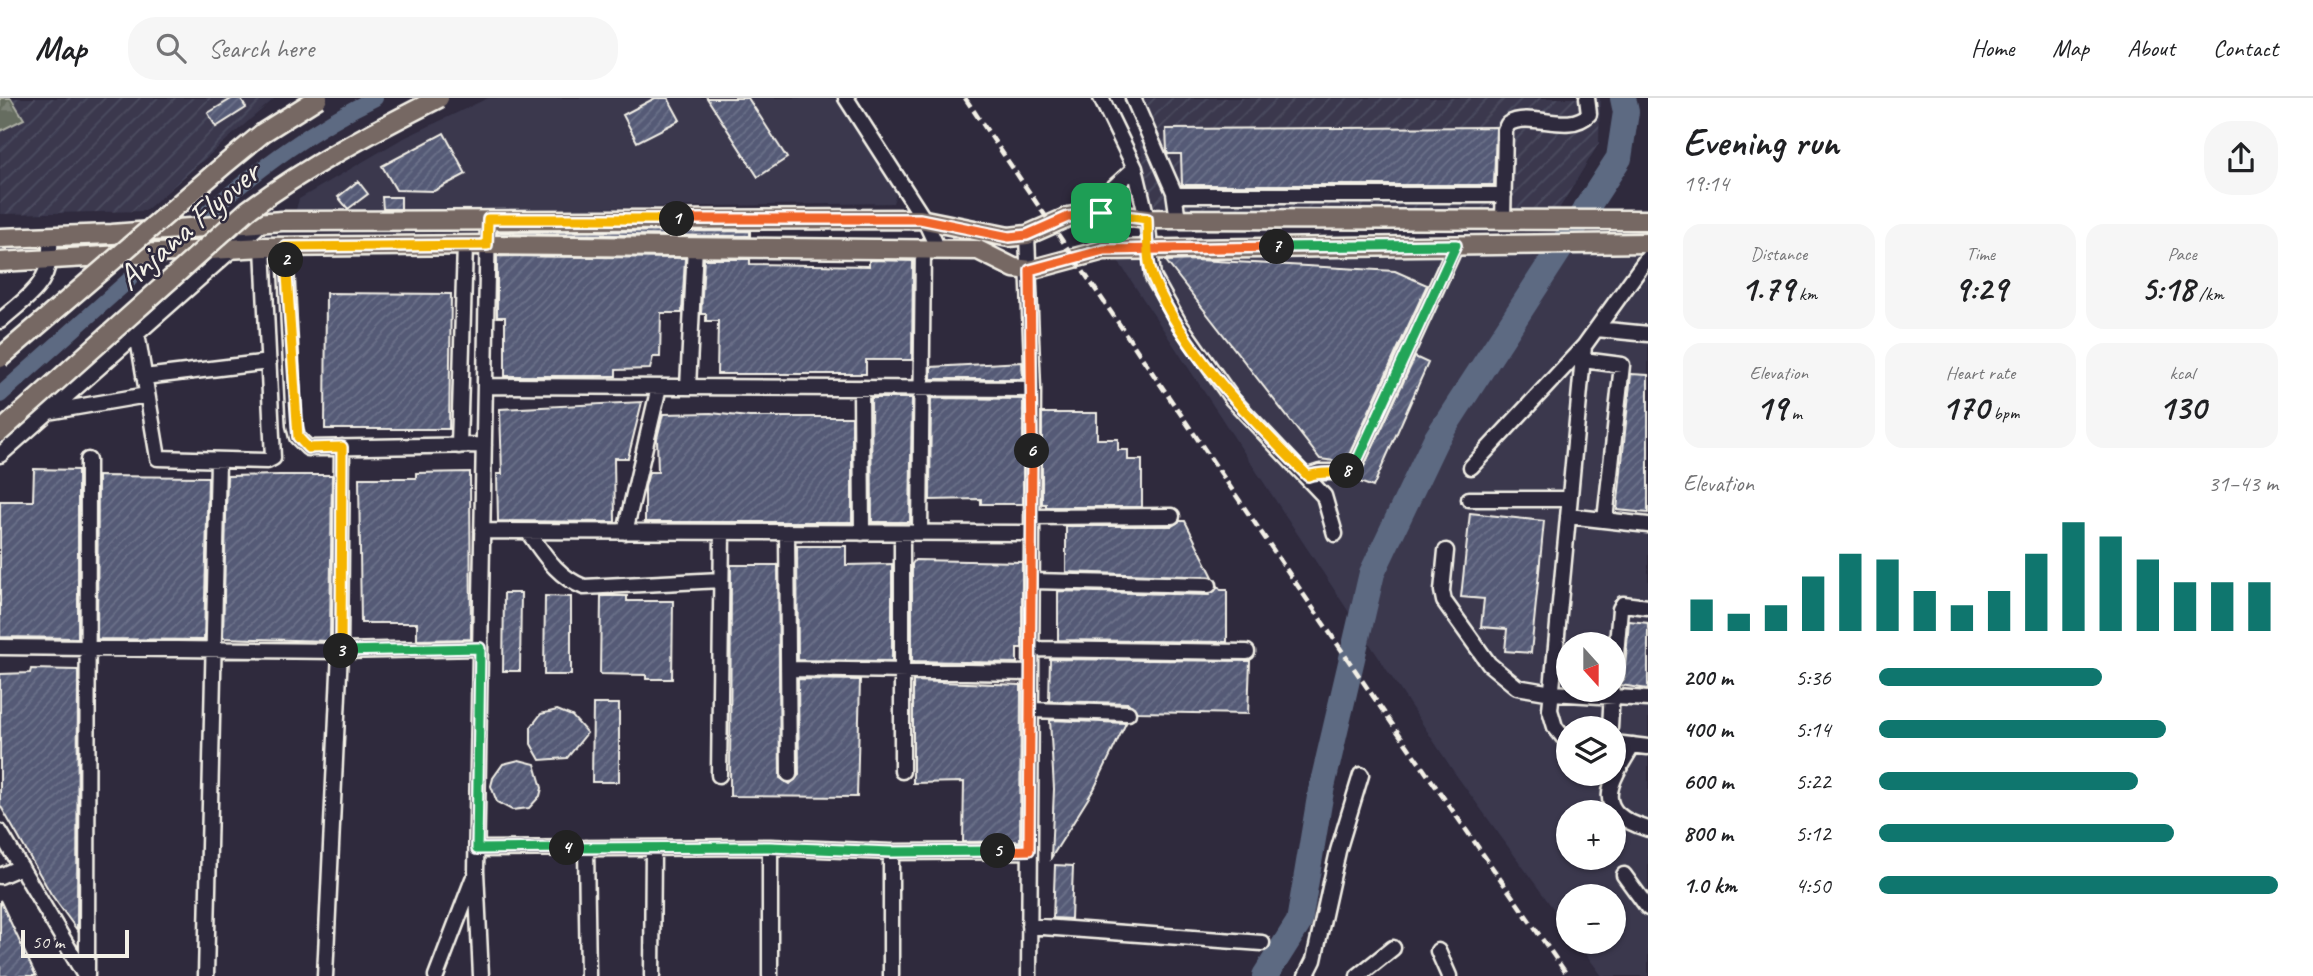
<!DOCTYPE html>
<html lang="en">
<head>
<meta charset="utf-8">
<style>
	body { margin:0; font-family:Caveat,sans-serif; background:#f6f6f6; color:#202124; height:100vh; display:flex; flex-direction:column; font-size:26px; white-space:nowrap }
	* { box-sizing:border-box; margin:0 }
	p { font-size:23px; color:#757577 }
	.icon { flex:none; width:38px; height:38px; fill:none; stroke:currentColor; stroke-width:2; stroke-linecap:round; stroke-linejoin:round }
	.map { position:relative; flex:1; overflow:hidden }
	.panel { display:flex; flex-direction:column; background:#fff; width:665px }
	.panel>* { flex:none }
	.needle { width:46px; rotate:159deg }
	.tools { position:absolute; left:1556px; top:534px; display:grid; gap:14px }
	.tools a { display:grid; place-items:center; width:70px; height:70px; border-radius:50%; background:#fff; box-shadow:0 2px 5px #0004; font-size:35px }
	.scale { position:absolute; left:21px; bottom:18px; width:108px; box-sizing:border-box; padding-left:7px; border:4px solid #f4f1e8; border-top:0; font-size:19px; line-height:24px; white-space:nowrap; color:#f4f1e8; -webkit-text-stroke:5px #2f2a3d; paint-order:stroke }
	.pin { position:absolute; display:grid; place-items:center; width:60px; height:60px; color:#fff; margin:-30px; border-radius:14px; box-shadow:0 4px 10px #0006 }
	.km { position:absolute; width:35px; height:35px; margin:-18px; border-radius:50%; background:#222; color:#fff; font-size:19px; line-height:35px; text-align:center }
	.round { display:grid; place-items:center; flex:none; width:74px; height:74px; border-radius:28px; background:#f6f6f6 }
	.headline { display:flex; align-items:center; justify-content:space-between; height:119px; padding:0 35px }
	h1 { font-size:38px; font-weight:800; line-height:52px }
	.stats { display:grid; grid-template-columns:repeat(3,1fr); gap:10px; height:119px; padding:7px 35px }
	.stats div { display:grid; align-content:center; border-radius:18px; background:#f6f6f6; text-align:center }
	.stats b { font-size:35px; font-weight:800 }
	.stats small { font-size:19px; font-weight:400 }
	.stats p { font-size:19px }
	.chart { height:196px; padding:14px 35px }
	.chart p { display:flex; justify-content:space-between }
	.chart svg { width:100%; height:126px; margin-top:7px; stroke:#0f766e; stroke-width:6 }
	ul { padding:0 35px; list-style:none; font-size:23px }
	li { display:grid; grid-template-columns:112px 84px 1fr; align-items:center; height:52px }
	li i { height:18px; border-radius:9px; background:#0f766e }
	header { display:flex; align-items:center; gap:42px; box-sizing:border-box; height:98px; padding:0 35px; background:#fff; border-bottom:2px solid #e0e0e0 }
	header strong { font-size:33px }
	nav { display:flex; gap:38px; margin-inline-start:auto; font-size:24px }
	.search { width:490px; height:63px; background:#f6f6f6; display:flex; align-items:center; gap:18px; box-sizing:border-box; padding:0 24px; border-radius:28px; color:#757577; font-size:26px }
	main { display:flex; flex:1; min-height:0 }
	.map>svg:first-child { display:block }
	.built { fill:#3a384e; fill-rule:evenodd }
	.industrial { fill:url(#industrial-furrows) }
	.forest { fill:url(#forest-firs); stroke:#adafa4; stroke-width:2 }
	.lines { fill:none; stroke-linecap:round; stroke-linejoin:round }
	.canal { stroke:#5d6a82; stroke-width:16 }
	.river { stroke:#5d6a82; stroke-width:26 }
	.building { fill:url(#building-hatch); stroke:#f4f1e8; stroke-width:2 }
	.minor-casing { stroke:#f4f1e8; stroke-width:19 }
	.major-casing { stroke:#f4f1e8; stroke-width:23 }
	.minor { stroke:#2f2a3d; stroke-width:14 }
	.major { stroke:#766864; stroke-width:18 }
	.rail { stroke:#f4f1e8; stroke-width:4.5; stroke-dasharray:10 5; stroke-linecap:butt }
	.major-bridge-casing { stroke:#f4f1e8; stroke-width:23; stroke-linecap:butt }
	.major-bridge { stroke:#766864; stroke-width:18 }
	.split-1-casing { stroke:#fff; stroke-width:14 }
	.split-2-casing { stroke:#fff; stroke-width:14 }
	.split-3-casing { stroke:#fff; stroke-width:14 }
	.split-4-casing { stroke:#fff; stroke-width:14 }
	.split-5-casing { stroke:#fff; stroke-width:14 }
	.split-6-casing { stroke:#fff; stroke-width:14 }
	.split-7-casing { stroke:#fff; stroke-width:14 }
	.split-8-casing { stroke:#fff; stroke-width:14 }
	.split-9-casing { stroke:#fff; stroke-width:14 }
	.split-1 { stroke:#f0652b; stroke-width:9 }
	.split-2 { stroke:#f5b400; stroke-width:9 }
	.split-3 { stroke:#f5b400; stroke-width:9 }
	.split-4 { stroke:#22a559; stroke-width:9 }
	.split-5 { stroke:#22a559; stroke-width:9 }
	.split-6 { stroke:#f0652b; stroke-width:9 }
	.split-7 { stroke:#f0652b; stroke-width:9 }
	.split-8 { stroke:#22a559; stroke-width:9 }
	.split-9 { stroke:#f5b400; stroke-width:9 }
	.labels { text-anchor:middle; stroke-width:5; stroke-linejoin:round; paint-order:stroke }
	.street-label { font-size:35px; fill:#f4f1e8; stroke:#2f2a3d }
</style>
</head>
<body>
<header>
<strong>Map</strong>
<div class="search"><svg class="icon" aria-label="search" viewBox="0 0 24 24"><circle cx="10" cy="10" r="6"/><path d="M15 15l6 6"/></svg>Search here</div>
<nav><a>Home</a><a>Map</a><a>About</a><a>Contact</a></nav>
</header>
<main>
<div class="map">
<svg width="1648" height="878" viewBox="0 0 1648 878">
	<defs>
		<pattern id="industrial-furrows" width="10" height="10" patternUnits="userSpaceOnUse" patternTransform="scale(1.75)"><rect width="10" height="10" fill="#3a384e"/><path d="M-1 1l2-2M0 10L10 0M9 11l2-2" fill="none" stroke="#4d4c5f"/></pattern>
		<pattern id="forest-firs" width="22" height="20" patternUnits="userSpaceOnUse" patternTransform="scale(1.75)"><rect width="22" height="20" fill="#666d60"/><path d="M5 1l3.5 6h-7zM16 11l3.5 6h-7z" fill="#7c8277"/></pattern>
		<pattern id="building-hatch" width="6" height="6" patternUnits="userSpaceOnUse" patternTransform="scale(1.75)"><rect width="6" height="6" fill="#545a76"/><path d="M-1 1l2-2M0 6l6-6M5 7l2-2" fill="none" stroke="#6d728a"/></pattern>
	</defs>
	<rect width="100%" height="100%" fill="#2f2a3d"/>
	<filter id="ink" filterUnits="userSpaceOnUse"><feTurbulence type="fractalNoise" baseFrequency=".0143" numOctaves="2"/><feDisplacementMap in="SourceGraphic" scale="14" xChannelSelector="R" yChannelSelector="G"/><feConvolveMatrix kernelMatrix="1 2 1 2 8 2 1 2 1" color-interpolation-filters="sRGB"/></filter>
	<g filter="url(#ink)">
		<path class="built" d="M488,0H837L897,92L893,105L295,115L299,101L400,42Z
			M1648,153V878H1602L1577,844H1614V798H1568V831L1454,674L1115,158ZM1568,546H1614V592H1568ZM1568,630H1614V676H1568ZM1568,714H1614V760H1568Z"/>
		<path class="industrial" d="M0,0H275L145,113L0,116Z
			M1137,0H1600L1599,45L1559,111H1153L1132,7Z"/>
		<path class="forest" d="M0,0H11L24,21L0,33Z"/>
		<g class="lines">
			<path class="canal" d="M209,113C262,69 313,30 375,0
				M0,297L129,182"/>
			<path class="river" d="M1265,878L1299,824L1321,693L1372,475L1435,343L1619,60L1626,14L1623,0"/>
		</g>
		<path class="building" d="M233,0H240L246,10L216,29L208,15Z
			M655,0H668L680,22L637,44L623,17Z
			M707,0H748L787,60L758,79Z
			M1496,29L1494,87H1182L1181,56H1168L1167,53L1166,31Z
			M444,35L466,76L434,93L396,92L382,68Z
			M358,83L368,96L348,111L338,99Z
			M382,99H401V111H383Z
			M750,133V138L497,136V134Z
			M497,158L685,160L682,215H661L660,259H653L650,271L616,272V278H505V219H497Z
			M704,161H750V166L869,168V162L913,163L912,262H866V276H717L718,223H706V216H701Z
			M1198,162L1395,173L1427,187L1348,359L1342,364L1320,361L1166,163Z
			M326,195L451,196L449,331H325Z
			M1415,259L1428,265L1373,389L1357,383Z
			M1022,264L1023,281H931V269Z
			M1631,276L1648,277V415L1617,412Z
			M871,300H912L910,424H872Z
			M931,300L1023,301V406H981V401L930,402Z
			M642,304L628,360H614L615,424L498,423L497,376H502L500,311Z
			M711,315L749,319H852V424H645V389L649,374H658L657,340L663,316Z
			M1042,315H1097V341H1118V352H1128V362H1142V409H1046V406H1042Z
			M34,371L78,372V540L0,539V403H33Z
			M470,374L471,541L417,542V525H361L359,380H416V375Z
			M280,377H332L330,543L223,540L227,378Z
			M98,378L208,379L204,542L97,541Z
			M1470,415L1544,423L1531,555L1505,553L1507,531L1481,529L1484,501L1461,499Z
			M1180,423H1185L1213,479L1066,474V428H1172Z
			M797,448H846V467L892,466V563L798,562Z
			M915,462L1022,464V550H1017V565L912,563V466Z
			M731,467H778L780,680L790,686L799,677L798,581L860,582L857,699L730,698Z
			M1218,488L1221,492H1227V544L1058,542V493L1209,497Z
			M504,495H521L520,573H503Z
			M545,498L571,499V577H544Z
			M601,498H627V503H673L672,581H646V577L600,576Z
			M1629,523L1648,525V591L1620,587L1624,581Z
			M1050,561L1250,563L1248,616L1137,614L1128,605L1049,603Z
			M31,571L78,572L77,832L51,796L0,707V576L30,575Z
			M913,583L1021,587L1020,743L963,744L964,684L913,685Z
			M593,606H619V684H592Z
			M557,612L572,618L587,635L567,660L540,662L531,646V629L541,616Z
			M1050,622L1126,625L1094,691L1051,760L1054,691Z
			M519,662L535,666L542,690L540,698L529,710L512,712L497,704L491,688L493,680L503,666Z
			M1055,767L1073,768L1071,821L1053,820Z
			M0,802L36,878H0Z"/>
		<g class="lines">
			<defs>
				<path id="minor" d="M846,0L925,123L938,151
					M1101,0L1135,70L1147,121L1153,179L1180,227L1232,301L1324,398L1335,436
					M1133,0L1174,94L1178,122
					M1175,97H1504
					M1084,116L1135,70
					M1503,123L1505,32L1508,26C1531,12 1568,37 1589,16L1587,0
					M1027,137L1033,291L1029,878
					M285,149L294,327L297,339L308,350L484,347
					M0,223C33,194 53,185 50,138
					M1597,231L1648,236
					M137,235L158,360L267,363L273,360L263,149
					M1583,262L1622,267L1605,422
					M144,279L269,264
					M485,288L1033,291
					M688,289L695,148
					M861,290L862,435
					M48,314L147,297
					M459,348L465,147
					M0,357L262,125
					M1471,369L1584,248L1648,159
					M1308,378L1320,374H1346L1356,365L1456,147
					M1469,401H1569
					M1568,418L1648,427
					M1032,419L1172,418
					M482,433L1032,435
					M528,434C544,456 557,479 584,489L721,482
					M625,434L659,289
					M787,434L789,676
					M902,435V673
					M920,435L923,150
					M1446,453L1442,493L1444,503L1489,566L1517,589L1552,595L1648,601
					M1032,483L1209,487
					M0,549L340,553L480,550
					M1031,551L1247,554
					M788,571L1031,575
					M1614,580L1620,511L1623,506L1648,509
					M1031,612L1128,615
					M1610,630L1612,593
					M1568,639H1563L1555,629L1550,612L1584,248
					M1614,645L1648,649
					M1633,647C1608,687 1591,714 1648,731
					M719,677L722,434
					M0,734L85,878
					M586,750L588,878
					M477,751L770,749L891,754L1029,753
					M891,754V878
					M1624,777L1648,810
					M0,778L21,769
					M1029,828L1262,845
					M1438,853L1449,878
					M87,878L88,362
					M206,878L218,363
					M325,878L340,553L342,349
					M436,878L473,781
					M481,878L476,773L488,121
					M652,878L653,750
					M770,878V749
					M1306,878L1314,862L1338,753L1361,677
					M1358,878L1393,850"/>
				<path id="major" d="M0,140L112,136L282,123L920,121L1009,139L1027,137L1068,119L1084,116L1101,115L1147,121L1648,122
					M0,164L263,149L487,147L978,152L1014,170L1030,172L1104,152L1648,145"/>
			</defs>
			<use href="#minor" class="minor-casing"/>
			<use href="#major" class="major-casing"/>
			<use href="#minor" class="minor"/>
			<use href="#major" class="major"/>
			<path class="rail" d="M965,0L1381,610L1568,878"/>
			<defs>
				<path id="major-bridge" d="M0,260L224,67L264,34L318,0
					M0,334L248,112C308,68 372,34 439,0"/>
			</defs>
			<use href="#major-bridge" class="major-bridge-casing"/>
			<use href="#major-bridge" class="major-bridge"/>
		</g>
	</g>
	<g class="lines" filter="url(#ink)">
		<defs>
			<path id="split-1" d="M677,121H920L1009,139L1027,137L1068,119L1101,115"/>
			<path id="split-2" d="M286,162L285,149L487,147L488,121H677"/>
			<path id="split-3" d="M286,162L298,339L308,350L342,349L341,553"/>
			<path id="split-4" d="M341,553L480,550L477,751L567,750"/>
			<path id="split-5" d="M567,750L770,749L891,754L998,753"/>
			<path id="split-6" d="M998,753L1029,752L1032,353"/>
			<path id="split-7" d="M1032,353L1030,172L1104,152L1277,149"/>
			<path id="split-8" d="M1277,149L1456,147L1356,365L1347,373"/>
			<path id="split-9" d="M1101,115L1147,121C1148,140 1146,162 1153,180C1185,256 1251,321 1308,378C1321,373 1334,377 1347,373"/>
		</defs>
		<use href="#split-1" class="split-1-casing"/>
		<use href="#split-2" class="split-2-casing"/>
		<use href="#split-3" class="split-3-casing"/>
		<use href="#split-4" class="split-4-casing"/>
		<use href="#split-5" class="split-5-casing"/>
		<use href="#split-6" class="split-6-casing"/>
		<use href="#split-7" class="split-7-casing"/>
		<use href="#split-8" class="split-8-casing"/>
		<use href="#split-9" class="split-9-casing"/>
		<use href="#split-1" class="split-1"/>
		<use href="#split-2" class="split-2"/>
		<use href="#split-3" class="split-3"/>
		<use href="#split-4" class="split-4"/>
		<use href="#split-5" class="split-5"/>
		<use href="#split-6" class="split-6"/>
		<use href="#split-7" class="split-7"/>
		<use href="#split-8" class="split-8"/>
		<use href="#split-9" class="split-9"/>
	</g>
	<g class="labels">
		<g class="street-label">
			<text transform="translate(188 127) rotate(-41)" y="12">Anjana Flyover</text>
		</g>
	</g>
</svg>
<div class="tools">
<a><svg class="needle" viewBox="-14 -14 28 28"><path d="M0-13l5 13h-10z" fill="#e53935"/><path d="M0 13l5-13h-10z" fill="#757577"/></svg></a>
<a><svg class="icon" aria-label="layers" viewBox="0 0 24 24"><path d="M12 4l9 5-9 5-9-5zM3 14l9 5 9-5"/></svg></a>
<a>+</a>
<a>−</a>
</div>
<div class="scale">50 m</div>
<div class="pin" style="left:1101px;top:115px;background:#1e9e55"><svg class="icon" aria-label="arrive" viewBox="0 0 24 24"><path d="M6 21V4h12l-3 4 3 4H6"/></svg></div>
<b class="km" style="left:677px;top:121px">1</b>
<b class="km" style="left:286px;top:162px">2</b>
<b class="km" style="left:341px;top:553px">3</b>
<b class="km" style="left:567px;top:750px">4</b>
<b class="km" style="left:998px;top:753px">5</b>
<b class="km" style="left:1032px;top:353px">6</b>
<b class="km" style="left:1277px;top:149px">7</b>
<b class="km" style="left:1347px;top:373px">8</b>
</div>
<section class="panel">
<div class="headline"><div><h1>Evening run</h1><p>19:14</p></div><a class="round"><svg class="icon" aria-label="share" viewBox="0 0 24 24"><path d="M12 15V3M7 8l5-5 5 5M5 13v7h14v-7"/></svg></a></div>
<div class="stats">
<div><p>Distance</p><b>1.79<small> km</small></b></div>
<div><p>Time</p><b>9:29</b></div>
<div><p>Pace</p><b>5:18<small> /km</small></b></div>
</div>
<div class="stats">
<div><p>Elevation</p><b>19<small> m</small></b></div>
<div><p>Heart rate</p><b>170<small> bpm</small></b></div>
<div><p>kcal</p><b>130</b></div>
</div>
<div class="chart"><p><span>Elevation</span>31–43 m</p>
<svg viewBox="0 0 160 44" preserveAspectRatio="none"><path d="M5 44V33M15 44V38M25 44V35M35 44V25M45 44V17M55 44V19M65 44V30M75 44V35M85 44V30M95 44V17M105 44V6M115 44V11M125 44V19M135 44V27M145 44V27M155 44V27"/></svg>
</div>
<ul>
<li><b>200 m</b>5:36<i style="width:56%"></i></li>
<li><b>400 m</b>5:14<i style="width:72%"></i></li>
<li><b>600 m</b>5:22<i style="width:65%"></i></li>
<li><b>800 m</b>5:12<i style="width:74%"></i></li>
<li><b>1.0 km</b>4:50<i style="width:100%"></i></li>
</ul>
</section>
</main>
</body>
</html>
